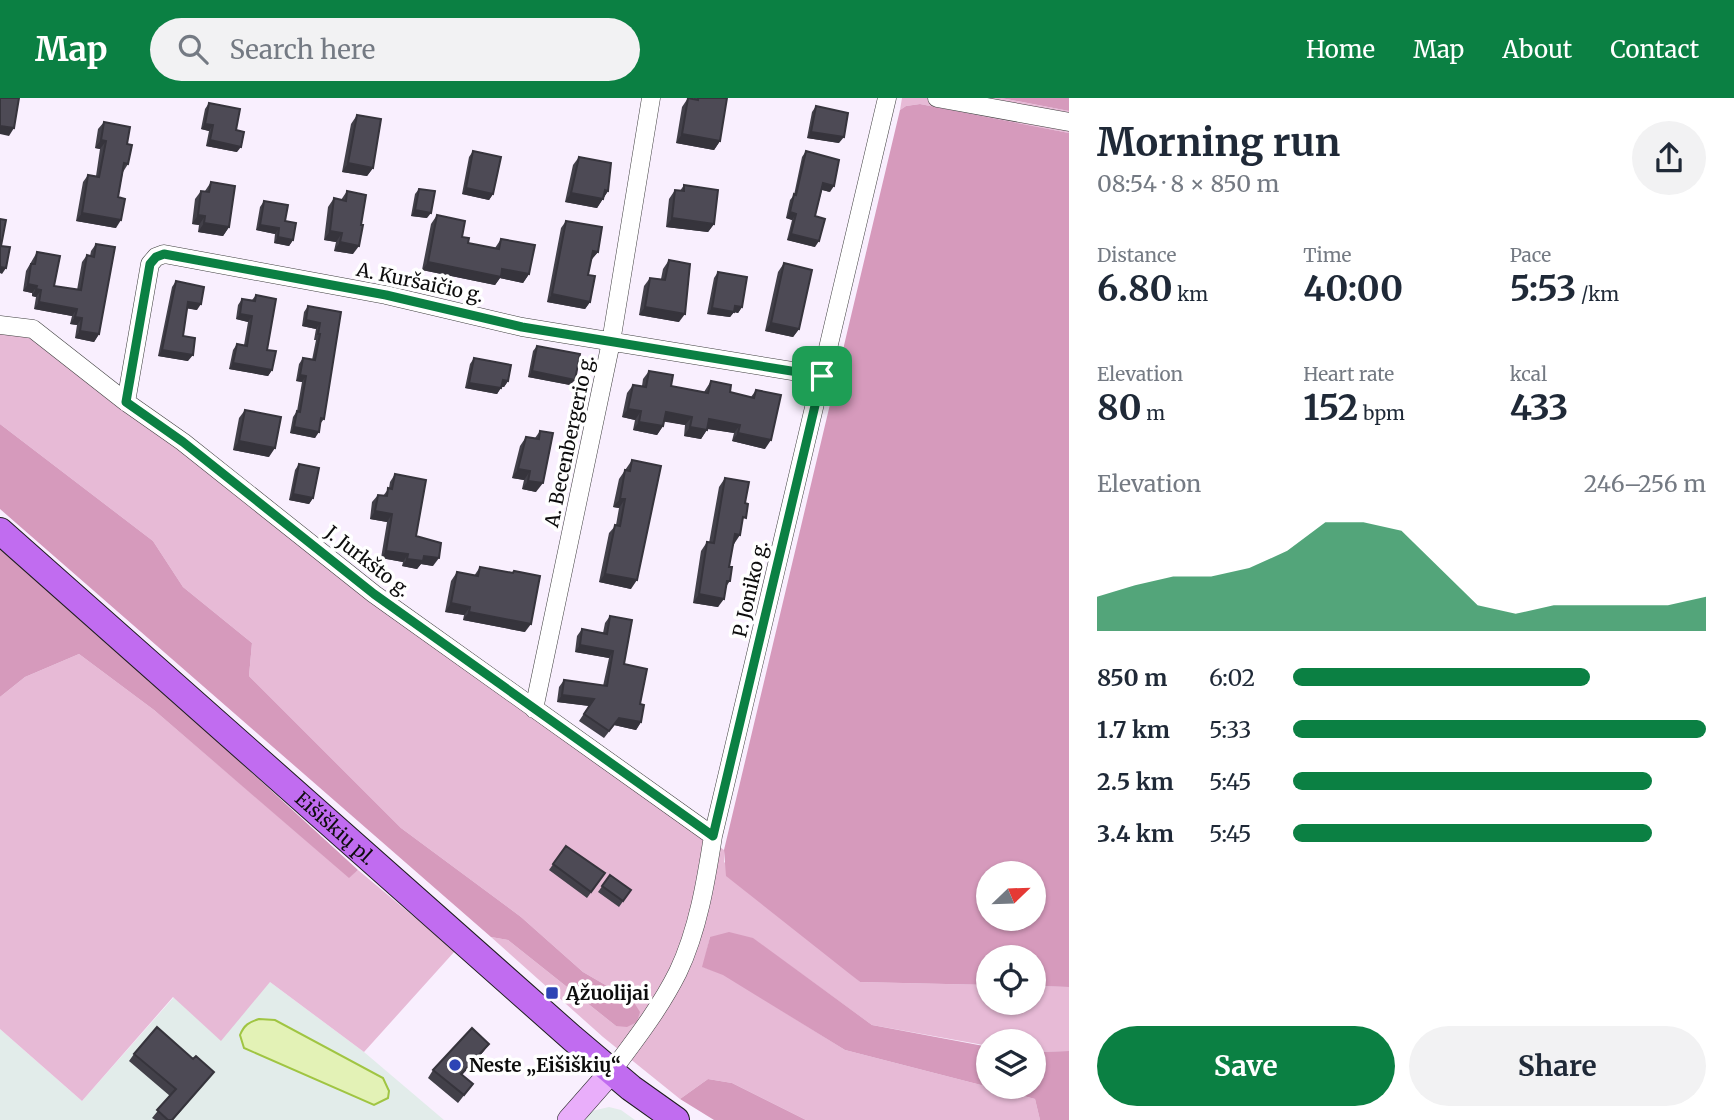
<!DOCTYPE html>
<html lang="en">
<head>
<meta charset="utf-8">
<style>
	body { margin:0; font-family:Merriweather,serif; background:#f2f2f3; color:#1f2937; height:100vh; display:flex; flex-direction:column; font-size:26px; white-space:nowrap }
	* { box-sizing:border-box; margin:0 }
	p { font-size:23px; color:#747a83 }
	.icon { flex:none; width:38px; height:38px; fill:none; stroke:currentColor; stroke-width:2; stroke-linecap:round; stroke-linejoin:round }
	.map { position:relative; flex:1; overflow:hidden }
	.drawer { display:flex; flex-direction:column; background:#fff; width:665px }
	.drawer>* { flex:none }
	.needle { width:46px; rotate:67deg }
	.controls { position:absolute; left:976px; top:763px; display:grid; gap:14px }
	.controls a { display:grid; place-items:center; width:70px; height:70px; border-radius:50%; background:#fff; box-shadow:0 2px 5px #0004; font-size:35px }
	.pin { position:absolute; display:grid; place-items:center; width:60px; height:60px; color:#fff; margin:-30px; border-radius:14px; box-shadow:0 4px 10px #0006 }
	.round { display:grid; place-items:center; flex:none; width:74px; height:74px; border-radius:37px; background:#f2f2f3 }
	.overview { display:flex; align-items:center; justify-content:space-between; height:119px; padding:0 28px }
	h1 { font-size:38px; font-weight:700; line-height:52px }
	.figures { display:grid; grid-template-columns:repeat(3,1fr); gap:10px; height:119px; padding:7px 28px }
	.figures div { display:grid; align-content:center }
	.figures b { font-size:35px; font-weight:700 }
	.figures small { font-size:19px; font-weight:400 }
	.figures p { font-size:19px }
	.chart { height:196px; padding:14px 28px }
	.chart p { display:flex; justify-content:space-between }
	.chart svg { width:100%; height:126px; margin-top:7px; fill:#0b8043; opacity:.7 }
	.primary-button { display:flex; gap:14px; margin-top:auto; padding:14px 28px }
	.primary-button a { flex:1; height:80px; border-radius:42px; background:#0b8043; color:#fff; font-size:28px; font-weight:700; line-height:80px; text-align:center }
	.primary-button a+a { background:#f2f2f3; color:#1f2937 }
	ul { padding:0 28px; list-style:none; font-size:23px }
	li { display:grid; grid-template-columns:112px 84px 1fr; align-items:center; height:52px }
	li i { height:18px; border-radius:9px; background:#0b8043 }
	header { display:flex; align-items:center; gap:42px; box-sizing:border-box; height:98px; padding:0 35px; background:#0b8043; color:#fff }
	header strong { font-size:33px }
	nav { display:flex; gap:38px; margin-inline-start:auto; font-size:24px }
	.search { width:490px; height:63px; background:#f2f2f3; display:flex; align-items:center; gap:18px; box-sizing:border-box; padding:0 24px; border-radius:38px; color:#747a83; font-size:26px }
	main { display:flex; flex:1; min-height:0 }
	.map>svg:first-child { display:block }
	.industrial { fill:#e2ecea }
	.green { fill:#e7bad6 }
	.forest { fill:#d69abc; fill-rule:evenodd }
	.water { fill:#e3f2b6; stroke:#a0c542; stroke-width:2 }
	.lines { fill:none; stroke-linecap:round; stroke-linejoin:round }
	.street-casing { stroke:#404040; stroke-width:19 }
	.secondary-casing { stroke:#2f2f2f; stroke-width:24 }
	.primary-casing { stroke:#1e1e1e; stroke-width:28 }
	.street { stroke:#fff; stroke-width:18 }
	.secondary { stroke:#e9aefa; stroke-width:23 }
	.primary { stroke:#c16cf0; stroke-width:26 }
	.wall { fill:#424049 }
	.shaded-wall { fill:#36343c }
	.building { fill:#4d4a55; stroke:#36343c; stroke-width:2 }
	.route-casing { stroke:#fff; stroke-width:14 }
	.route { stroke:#0b8043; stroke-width:9 }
	.poi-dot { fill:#2d44b5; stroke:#fff; stroke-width:2.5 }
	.labels { text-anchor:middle; stroke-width:7; stroke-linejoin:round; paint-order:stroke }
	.street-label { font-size:19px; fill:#0d0d0d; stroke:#fff }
	.poi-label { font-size:19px; font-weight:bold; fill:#0d0d0d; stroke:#fff; text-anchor:start }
</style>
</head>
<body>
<header>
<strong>Map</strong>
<div class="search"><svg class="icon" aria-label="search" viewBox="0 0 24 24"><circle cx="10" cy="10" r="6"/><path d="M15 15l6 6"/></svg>Search here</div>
<nav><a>Home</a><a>Map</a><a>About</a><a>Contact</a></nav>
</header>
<main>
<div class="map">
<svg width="1069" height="1022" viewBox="0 0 1069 1022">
	<rect width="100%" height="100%" fill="#f9effe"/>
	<path class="industrial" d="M270,884L364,954L444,1022H0V931L82,1003L174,899Z
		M609,1009L621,1012L635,1022H584L592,1013Z"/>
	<path class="green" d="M902,0H1001L1069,13V35L920,6L906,8L900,12Z
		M0,233L29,239L526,615L724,752V764L860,884L989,887V905H1034V888L1069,889V953L1034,954V943H989V948L872,927L752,840L710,839L703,869L723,876L845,952L1035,1001L1040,1022H806L732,985L708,981L680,1001L603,939L491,839L508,842L616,928L633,903L583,874L521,819L401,730L249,578L252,545L183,489L153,443L0,326Z
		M79,556L154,612L349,779L358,772L455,853L364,954L270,884L221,943L173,899L82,1003L0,931V599L25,579Z"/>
	<path class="forest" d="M1001,0H1069V13Z
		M920,6L1069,35V889L1034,888V859H989V887L860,884L726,778L724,752L900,12L906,8ZM989,775H1034V821H989Z
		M0,326L153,443L183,489L252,545L249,578L401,730L521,819L583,874L633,903L640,914L637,924L627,929L616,928L508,842L491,839L0,411Z
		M0,449L88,525L358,772L349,780L154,612L79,556L25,579L0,599Z
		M729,834L753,840L872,927L989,949V989H1034V954L1069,953V1022H1040L1035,1001L845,952L723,877L702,869L710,839Z
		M708,981L732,985L806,1022H714L680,1001Z"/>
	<path class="water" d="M259,921L275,922L383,980L389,993L388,1000L374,1007L244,950L240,937C244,927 249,924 259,921Z"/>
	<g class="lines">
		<defs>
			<path id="street" d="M937,0L1069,24
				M0,227L33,231L126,304L183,344L374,496L713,738
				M126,304L150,166L156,159L164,156L386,197L522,229L823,278
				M534,611L611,244L651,0
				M612,973C636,941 660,910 678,874C698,832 706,783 713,738L887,0"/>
			<path id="secondary" d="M569,1022L612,973"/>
			<g id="primary">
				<path id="s1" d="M0,433L572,940L631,990L676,1022"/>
			</g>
		</defs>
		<use href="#street" class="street-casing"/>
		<use href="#secondary" class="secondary-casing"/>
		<use href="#primary" class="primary-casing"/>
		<use href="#street" class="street"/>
		<use href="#secondary" class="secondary"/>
		<use href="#primary" class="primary"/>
	</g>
	<path class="wall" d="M688,0L693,1L694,0H727L720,43L714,52L676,45L682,9Z
		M209,5L236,32L237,54L206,48L209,33L201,31L205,11Z
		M816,8L839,45L807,40L812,14Z
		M357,17L373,70L367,78L342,74L351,26Z
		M104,24L127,46L128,66L123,74L118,99L116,130L76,123L83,84L88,77L96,78L100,51L95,50L98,31Z
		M473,53L493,96L489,102L462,96L469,59Z
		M806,53L830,94L822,92L815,118V149L787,142L792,122L786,120L790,102L794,97L802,59Z
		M579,59L608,93L597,110L565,104L573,67Z
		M211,84L229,129L223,138L198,134L199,127L192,126L195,101L201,93H205Z
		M684,87L714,126L708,134L666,129L669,101L675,92L680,93Z
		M419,91L427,120L411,118L415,96Z
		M347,93L353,156L334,153L336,144L324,142L328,109L334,100L341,102Z
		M264,103L285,123L293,142L289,148L274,145L275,136L256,132L260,109Z
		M437,117L468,145L495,150L501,141L529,176L523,185L500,180L495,187L422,172L431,126Z
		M566,123L598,154L592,161H591L588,177L590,204L585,211L547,204L561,130Z
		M96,146L99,236L94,244L75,240L77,227L70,226L72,218L34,211L36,199L32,198V195L23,193L26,173L37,154L54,188L77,192L82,164L87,157L90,158L91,153Z
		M669,162L679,224L639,217L644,188L650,180L661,181L663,171Z
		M784,165L799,231L793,239L765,233L778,174Z
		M718,174L742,209L738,215L734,214L730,219L707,216L714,180Z
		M176,183L197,212L187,210L183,238L188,263L158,258L172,189Z
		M256,197L272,272L268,278L229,271L233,252L237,246L244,247L248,224L236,221L238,207L242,201L252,202Z
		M308,208L341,214L324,321L320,326L315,340L290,335L293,319L297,313L302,284L296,283L299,266L303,260L312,262L316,242H314L316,231L302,228L304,214Z
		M537,248L570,287L528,279L533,253Z
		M474,260L508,283L504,289H501L497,296L465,290L470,266Z
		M649,273L671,288L704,294L711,283L730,294L751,299L756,292L765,351L732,343L734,335L707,331L701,341L684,338L685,327L664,323L663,328L657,337L633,332L635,322L622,319L627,295L633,287L642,288L643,281Z
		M245,312L269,359L233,352L239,320Z
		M540,333L536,394L522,391L524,382L512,380L520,348L526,339L535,340Z
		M632,362L631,491L599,484L609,435L616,427L619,410L613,409L619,381Z
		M299,366L313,400L309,406L289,402L295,372Z
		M395,376L416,438L433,468L421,466L417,471L402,468L403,464L381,460L387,424L370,421L372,404L378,397L383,398L389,390L390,384Z
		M725,380L742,425L734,446H733L729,469L730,483L725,490L718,509L693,505L701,453L707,444L709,445L719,389Z
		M480,469L512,475L514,473L525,534L463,522L464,517L445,514L451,483L457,474L474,478Z
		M610,518L624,566L640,606L641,624L636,632L614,627L604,640L579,623L589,608L557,604L559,589L564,582L603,588L609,560L575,554L577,538L582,531L603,535L605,525Z
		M566,748L605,775L587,800L549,772Z
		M610,777L631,792L619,809L598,794Z
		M489,946L483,954L462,977L473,986L458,1005L428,980L433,972Z
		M134,956L193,961L214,974L173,1022H155L152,1020L170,998L129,963Z"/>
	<path class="shaded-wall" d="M205,26L213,27L209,33L201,31Z
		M0,28L14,30L9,38L0,36Z
		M811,34L844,39L839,45L807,40Z
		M682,36L720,43L714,52L676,45Z
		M101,42L106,43L100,51L95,50Z
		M210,42L241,49L237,54L206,48Z
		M348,65L373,70L367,78L342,74Z
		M823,85L834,88L830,94L819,91Z
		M466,90L493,96L489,102L462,96Z
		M605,92L608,93L597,110L565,104L571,95Z
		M415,112L431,115L427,120L411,118Z
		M790,114L796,116L792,122L786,120Z
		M82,115L121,122L116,130L76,123Z
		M198,117L205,118L199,127L192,126Z
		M672,120L714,126L708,134L666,129Z
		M204,125L229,129L223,138L198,134Z
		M260,127L279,130L275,136L256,132Z
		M330,133L342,135L336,144L324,142Z
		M791,136L819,143L815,149L787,142Z
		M278,139L293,142L289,148L274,145Z
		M340,144L359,148L353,156L334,153Z
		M593,153L598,154L592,161L588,160Z
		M428,164L502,171L529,176L523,185L500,180L495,187L422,172Z
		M0,169L6,170L2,176L0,175Z
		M28,186L37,188L32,195L23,193Z
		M36,191L41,192L36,199L32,198Z
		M552,196L590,204L585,211L547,204Z
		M39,204L77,211L72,218L34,211Z
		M188,204L201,206L197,212L184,210Z
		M735,208L742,209L738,215L734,214L730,219L707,216L712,210Z
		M645,209L685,216L679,224L639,217Z
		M240,216L252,218L248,224L236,221Z
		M75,219L82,220L77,227L70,226Z
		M306,222L320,225L316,231L302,228Z
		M771,225L799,231L793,239L765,233Z
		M80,233L99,236L94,244L75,240Z
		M162,252L193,257L188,263L158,258Z
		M233,265L272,272L268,278L229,271Z
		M532,273L575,282L570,287L528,279Z
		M300,277L306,278L302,284L296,283Z
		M503,282L508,283L504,289L499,288Z
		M469,285L501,290L497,296L465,290Z
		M628,311L641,313L635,322L622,319Z
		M666,314L692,319L685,327L660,323Z
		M709,321L740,327L734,335L703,330Z
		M639,324L663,328L657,337L633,332Z
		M294,329L319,334L315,340L290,335Z
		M690,329L707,332L701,341L684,338Z
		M738,335L771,342L765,351L732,343Z
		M239,343L275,350L269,359L233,352Z
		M518,371L530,373L524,382L512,380Z
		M528,383L543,385L536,394L522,391Z
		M293,396L313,400L309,406L289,402Z
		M620,401H625L619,410L613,409Z
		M375,413L392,416L387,424L370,421Z
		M735,436L740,437L734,446L728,445Z
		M386,453L408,456L403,464L381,460Z
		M424,458L439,460L433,468L421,466L417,471L402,468L407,461Z
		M605,476L637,482L631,491L599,484Z
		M699,496L724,501L718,509L693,505Z
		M451,505L470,509L464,517L445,514Z
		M469,514L531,526L525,534L463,522Z
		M580,547L613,553L609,560L575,554Z
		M562,597L594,601L590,608L557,604Z
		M619,620L641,624L636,632L614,627L604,640Z
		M489,946L483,954L455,984L461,976Z"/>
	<path class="building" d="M0,0H19L14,30L0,28Z
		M688,0L698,2V0H727L720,43L682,36Z
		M209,5L240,11L236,32L244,34L241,49L210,42L213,27L205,26Z
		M816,8L848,15L844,39L811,34Z
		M357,17L381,21L373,70L348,65Z
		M104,24L130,29L127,46L132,47L128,66L124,65L118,99L125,101L121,122L82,115L88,77L99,79L106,43L101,42Z
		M473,53L501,59L493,96L466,90Z
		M806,53L839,62L834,88L823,85L815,118L825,121L819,143L791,136L796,116L790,114L794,96L796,97Z
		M579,59L611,65L608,93L605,92L603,101L571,95Z
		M211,84L235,88L229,129L204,125L205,118L198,117L201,93L209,94Z
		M684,87L718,92L714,126L672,120L675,92L684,93Z
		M419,91L435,93L431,115L415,112Z
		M347,93L366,97L361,127H363L359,148L340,144L342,135L330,133L334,100L346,103Z
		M264,103L288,107L285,123L296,125L293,142L278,139L279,130L260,127Z
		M437,117L465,123L462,139L469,140L468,145L499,151L501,141L535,147L529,176L502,171L501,179L428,164Z
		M0,121L6,122L1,148L10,149L6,170L0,169Z
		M566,123L602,129L598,154L593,153L588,177L595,178L590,204L552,196Z
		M96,146L115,149L99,236L80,233L82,220L75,219L77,211L39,204L41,192L36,191L37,188L28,186L31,166H35L37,154L60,158L54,188L81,192L87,157L94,159Z
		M669,162L690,166L685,216L645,209L650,180L665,182Z
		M784,165L812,172L799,231L771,225Z
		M718,174L747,179L742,209L735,208L734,214L712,210Z
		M176,183L204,189L201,206L188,204L183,238L195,240L193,257L162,252Z
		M256,197L276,201L267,252L276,253L272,272L233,265L237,246L247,248L252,218L240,216L242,201L255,203Z
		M308,208L341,214L324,321L321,320L319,334L294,329L297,313L300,314L306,278L300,277L303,260L315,262L320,236H318L320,225L306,222Z
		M537,248L580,256L575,282L532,273Z
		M474,260L511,267L508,283L503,282L501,290L469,285Z
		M649,273L673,277L671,288L708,295L711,283L731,287L730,294L754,300L756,292L781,297L771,342L738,335L740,327L709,321L707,332L690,329L692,319L666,314L663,328L639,324L641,313L628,311L633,287L646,289Z
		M245,312L281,319L275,350L239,343Z
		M540,333L553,335L543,385L528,383L530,373L518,371L526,339L539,341Z
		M632,362L661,368L637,482L605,476L615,427L620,428L625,401H620L625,372L630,373Z
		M299,366L319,370L313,400L293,396Z
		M395,376L426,382L416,438L441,445L439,460L424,458L423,463L407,461L408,456L386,453L392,416L375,413L378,397L387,398L388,390L392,391Z
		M725,380L749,384L745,405L748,406L746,420L743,419L740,437L735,436L729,469H732L730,483H727L724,501L699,496L707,444L714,445Z
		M480,469L513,475L514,473L540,478L531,526L469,514L470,509L451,505L457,474L478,478Z
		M610,518L632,522L624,566L647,571L640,606L644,607L641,624L619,620L609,633L584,616L594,601L562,597L564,582L607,588L613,553L580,547L582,531L607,536Z
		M566,748L605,775L591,794L553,766Z
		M610,777L631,792L623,803L602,788Z
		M157,929L193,961L196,958L214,974L172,1022H168L157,1012L176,991L134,956Z
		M472,930L489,946L461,976L473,986L464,997L433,972Z"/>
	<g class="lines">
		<defs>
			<path id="route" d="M164,156L386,197L522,229L822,278L713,738L374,496L183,344L126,304L150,166L156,159Z"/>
		</defs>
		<use href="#route" class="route-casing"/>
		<use href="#route" class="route"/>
	</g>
	<g class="poi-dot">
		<rect x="545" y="888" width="14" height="14" rx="3.5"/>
		<circle cx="455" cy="967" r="7"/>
	</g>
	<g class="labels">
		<g class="street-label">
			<text transform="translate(420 184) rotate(12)" y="7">A. Kuršaičio g.</text>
			<text transform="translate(569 343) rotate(-78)" y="7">A. Becenbergerio g.</text>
			<text transform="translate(368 463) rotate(38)" y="7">J. Jurkšto g.</text>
			<text transform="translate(750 491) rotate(-77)" y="7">P. Joniko g.</text>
			<text dy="7" stroke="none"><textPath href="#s1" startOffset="448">Eišiškių pl.</textPath></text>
		</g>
		<g class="poi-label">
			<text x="566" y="902">Ąžuolijai</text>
			<text x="469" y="974">Neste „Eišiškių“</text>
		</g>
	</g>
</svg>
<div class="controls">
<a><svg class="needle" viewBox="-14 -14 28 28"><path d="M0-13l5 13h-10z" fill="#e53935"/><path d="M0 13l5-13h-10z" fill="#747a83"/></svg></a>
<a><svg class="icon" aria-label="locate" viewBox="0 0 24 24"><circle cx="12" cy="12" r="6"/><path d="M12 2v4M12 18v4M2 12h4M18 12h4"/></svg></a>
<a><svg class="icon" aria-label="layers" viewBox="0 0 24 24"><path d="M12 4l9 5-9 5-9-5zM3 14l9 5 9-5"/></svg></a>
</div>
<div class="pin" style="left:822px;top:278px;background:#1e9e55"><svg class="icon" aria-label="arrive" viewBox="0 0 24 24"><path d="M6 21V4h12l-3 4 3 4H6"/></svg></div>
</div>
<section class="drawer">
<div class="overview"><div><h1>Morning run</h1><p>08:54 · 8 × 850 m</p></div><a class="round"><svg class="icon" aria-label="share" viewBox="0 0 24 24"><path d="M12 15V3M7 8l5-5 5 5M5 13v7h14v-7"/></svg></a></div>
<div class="figures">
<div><p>Distance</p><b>6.80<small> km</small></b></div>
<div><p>Time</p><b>40:00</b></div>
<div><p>Pace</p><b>5:53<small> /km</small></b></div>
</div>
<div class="figures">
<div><p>Elevation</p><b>80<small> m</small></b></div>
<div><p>Heart rate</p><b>152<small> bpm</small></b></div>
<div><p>kcal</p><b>433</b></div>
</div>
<div class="chart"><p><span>Elevation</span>246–256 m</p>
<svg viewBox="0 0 160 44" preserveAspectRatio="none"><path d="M0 44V32L10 28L20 25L30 25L40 22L50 16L60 6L70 6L80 9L90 22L100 35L110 38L120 35L130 35L140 35L150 35L160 32V44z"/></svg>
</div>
<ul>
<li><b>850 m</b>6:02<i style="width:72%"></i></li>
<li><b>1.7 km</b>5:33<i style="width:100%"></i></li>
<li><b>2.5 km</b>5:45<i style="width:87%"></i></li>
<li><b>3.4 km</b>5:45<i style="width:87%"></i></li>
</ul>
<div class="primary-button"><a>Save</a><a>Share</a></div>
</section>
</main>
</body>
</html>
